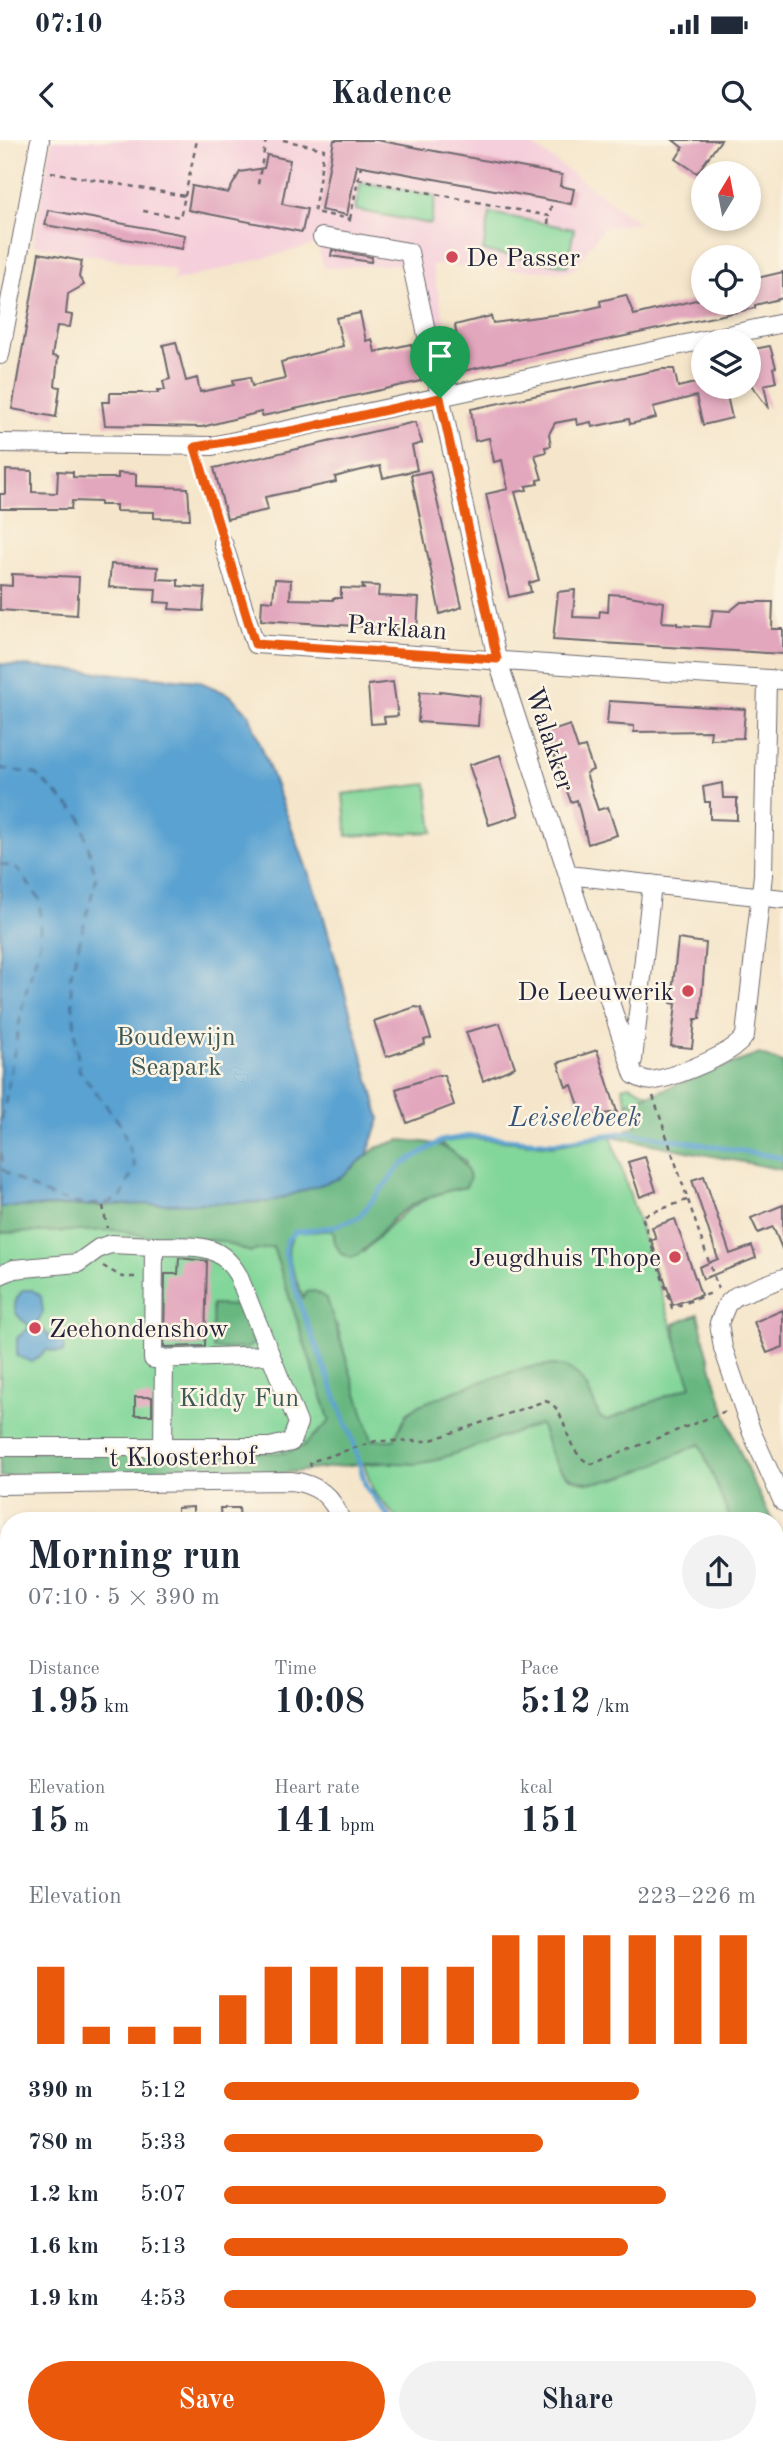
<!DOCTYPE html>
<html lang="en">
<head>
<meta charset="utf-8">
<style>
	body { margin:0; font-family:"Old Standard TT",serif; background:#f2f2f3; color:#1f2937; height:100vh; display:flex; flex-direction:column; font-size:26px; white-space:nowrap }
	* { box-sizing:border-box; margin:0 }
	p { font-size:23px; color:#747a83 }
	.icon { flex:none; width:38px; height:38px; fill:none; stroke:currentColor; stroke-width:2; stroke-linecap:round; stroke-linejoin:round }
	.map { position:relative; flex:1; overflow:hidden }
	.side { position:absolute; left:0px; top:1372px; width:784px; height:943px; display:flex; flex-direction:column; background:#fff; border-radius:28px 28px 0 0; box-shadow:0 4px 10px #0003 }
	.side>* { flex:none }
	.needle { width:46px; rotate:10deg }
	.tools { position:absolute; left:691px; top:21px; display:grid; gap:14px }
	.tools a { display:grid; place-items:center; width:70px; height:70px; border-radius:50%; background:#fff; box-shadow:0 4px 10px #0003; font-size:35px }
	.pin { position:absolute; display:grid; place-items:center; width:60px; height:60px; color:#fff; margin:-72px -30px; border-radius:50% 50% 50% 0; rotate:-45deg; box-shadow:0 0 7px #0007 }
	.pin .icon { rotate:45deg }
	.round { display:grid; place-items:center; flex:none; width:74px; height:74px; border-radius:37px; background:#f2f2f3 }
	.head { display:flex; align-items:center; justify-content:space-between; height:119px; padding:0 28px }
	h1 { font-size:38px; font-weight:800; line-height:52px }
	.stats { display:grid; grid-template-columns:repeat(3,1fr); gap:10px; height:119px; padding:7px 28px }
	.stats div { display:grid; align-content:center }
	.stats b { font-size:35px; font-weight:800 }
	.stats small { font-size:19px; font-weight:400 }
	.stats p { font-size:19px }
	.chart { height:196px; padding:14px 28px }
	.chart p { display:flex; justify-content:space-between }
	.chart svg { width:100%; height:126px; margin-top:7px; stroke:#ea580c; stroke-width:6 }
	.primary-button { display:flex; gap:14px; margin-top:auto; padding:14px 28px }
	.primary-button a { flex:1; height:80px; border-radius:42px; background:#ea580c; color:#fff; font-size:28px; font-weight:800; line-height:80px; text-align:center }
	.primary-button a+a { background:#f2f2f3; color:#1f2937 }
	ul { padding:0 28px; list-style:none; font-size:23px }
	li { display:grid; grid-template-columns:112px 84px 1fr; align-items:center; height:52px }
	li i { height:18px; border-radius:9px; background:#ea580c }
	.status { display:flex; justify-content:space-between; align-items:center; height:49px; padding:0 35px; background:#fff; direction:ltr }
	.status svg { height:19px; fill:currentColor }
	header { display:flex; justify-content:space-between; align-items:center; height:91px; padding:0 28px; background:#fff; font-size:32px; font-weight:800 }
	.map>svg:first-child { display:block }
	.built { fill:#f5cfdb }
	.green { fill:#81d699; stroke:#527c6a; stroke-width:2 }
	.forest { fill:#68b781; stroke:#456c5e; stroke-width:2 }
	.water { fill:#5aa2d1; stroke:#3e6286; stroke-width:2 }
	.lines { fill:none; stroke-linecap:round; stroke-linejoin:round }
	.stream { stroke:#5aa2d1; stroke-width:5 }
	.ferry { stroke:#385577; stroke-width:2; stroke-dasharray:9 7; stroke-linecap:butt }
	.building { fill:#e2a6bd }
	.minor-casing { stroke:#6c676d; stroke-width:20 }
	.path { stroke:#6c676d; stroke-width:2.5; stroke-dasharray:5 5; stroke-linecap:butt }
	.minor { stroke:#fff; stroke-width:18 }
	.route-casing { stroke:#fff; stroke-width:14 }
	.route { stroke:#ea580c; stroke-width:9 }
	.poi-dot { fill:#d1495b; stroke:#fcf5e5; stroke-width:2.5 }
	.labels { text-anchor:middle; stroke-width:5; stroke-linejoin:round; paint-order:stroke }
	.poi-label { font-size:26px; fill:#22223b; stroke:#fcf5e5; text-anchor:start }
	.street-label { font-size:26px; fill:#22223b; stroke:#fcf5e5 }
	.park-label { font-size:26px; fill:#3e5857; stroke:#fcf5e5 }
	.water-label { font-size:28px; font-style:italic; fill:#385577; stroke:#fcf5e5 }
</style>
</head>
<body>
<div class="status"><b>07:10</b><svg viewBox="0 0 49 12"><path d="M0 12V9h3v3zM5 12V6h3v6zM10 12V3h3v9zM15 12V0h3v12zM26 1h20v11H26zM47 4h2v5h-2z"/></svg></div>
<header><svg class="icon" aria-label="back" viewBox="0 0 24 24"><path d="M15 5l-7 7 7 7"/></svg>Kadence<svg class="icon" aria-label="search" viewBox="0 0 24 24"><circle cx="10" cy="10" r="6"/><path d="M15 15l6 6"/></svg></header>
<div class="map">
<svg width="783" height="2315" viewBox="0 0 783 2315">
	<rect width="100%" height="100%" fill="#fcf5e5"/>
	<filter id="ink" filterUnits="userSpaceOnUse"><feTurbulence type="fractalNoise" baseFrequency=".0143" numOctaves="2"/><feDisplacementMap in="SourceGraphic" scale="14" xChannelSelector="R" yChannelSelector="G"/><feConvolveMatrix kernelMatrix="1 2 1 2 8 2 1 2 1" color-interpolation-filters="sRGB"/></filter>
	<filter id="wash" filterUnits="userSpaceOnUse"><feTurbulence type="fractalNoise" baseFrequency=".00686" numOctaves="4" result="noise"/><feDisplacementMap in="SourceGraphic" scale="28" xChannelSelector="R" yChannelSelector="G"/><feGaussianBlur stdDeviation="1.57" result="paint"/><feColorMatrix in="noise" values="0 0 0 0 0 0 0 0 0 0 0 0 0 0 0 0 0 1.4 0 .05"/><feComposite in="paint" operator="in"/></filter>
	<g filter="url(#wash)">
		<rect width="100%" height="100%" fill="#f5e6cb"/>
		<path class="built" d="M52,0H526L640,83L603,88L574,129L567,132L432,125L458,242L431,248L404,124L324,128L317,104L173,142L175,130L33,105Z"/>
		<path class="green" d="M361,42L436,56L431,84L355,70Z
			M490,73L574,89L567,126L483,111Z
			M0,524L198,541L230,555L249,574L320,764L380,979L367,1015L340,1038L270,1062L273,1107L340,1312L0,1328Z
			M427,644L433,692L347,696L343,654Z
			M630,945L650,955L627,963L622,947Z
			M611,996L691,1246L608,1280L600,1278C593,1261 586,1238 569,1229C540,1213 451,1254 419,1265L407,1274L394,1301L372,1300L355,1252L337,1185L303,1159L287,1113L288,1101L295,1093L334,1090L335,1103L364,1112C396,1078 417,1055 465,1047V1021L440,1003L470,998L553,1006Z
			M540,1284L559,1329L664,1318L700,1304L731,1381H399L373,1351L364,1324L433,1321Z
			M619,2306L693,2307L697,2315H588Z"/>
		<path class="forest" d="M759,914L783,923V1030L611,996L636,986L627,963Z
			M400,1000C431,1002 458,1003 470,1037L466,1047C442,1051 419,1059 400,1073C382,1087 372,1108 352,1118L341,1114L335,1103L333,1090L295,1093C279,1112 296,1137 303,1158L307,1152L315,1151L327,1159L372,1300H394L407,1274L419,1265C450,1254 540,1213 569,1229C586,1238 593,1261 600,1278L608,1280L691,1246L679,1212L674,1184L698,1174C714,1245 737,1317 773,1381H731L700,1304C665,1318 590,1365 560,1329C550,1319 546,1298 540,1284L433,1321L415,1324L377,1322L284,1333L0,1337V1312L285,1313L302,1307L330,1281L273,1107L250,1112L222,1101L151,1097L118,1090L0,1093V1067L103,1066L340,1038L376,1008Z
			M212,1165L244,1166L255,1203L247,1208L213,1209Z
			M775,1384L783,1397V1439L775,1442Z
			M535,2307V2306L619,2307L588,2315H532Z"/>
		<path class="water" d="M0,524L198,541L230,555L249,574L320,764L380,979L367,1015L340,1038L270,1062L0,1067Z
			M23,1150H32L41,1156L43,1172L35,1186L43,1189L52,1200L65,1202L63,1213L47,1210L32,1222L17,1216V1198L29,1188L28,1184C12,1175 11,1163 23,1150Z"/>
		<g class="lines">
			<path class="stream" d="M392,1381L366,1347L353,1301L301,1167L285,1113L287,1100L295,1092L331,1087L358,1078L401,1025L441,1001L471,996L553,1003L628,992L783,1018
				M775,1829L783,1840"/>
			<path class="ferry" d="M0,628L36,634L81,677L96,739L70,838L79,930L121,985L135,1026L121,1058C82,1075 35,1053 3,1030L0,1006
				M0,724L17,728L40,760V802L23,863L0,991"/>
		</g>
		<g id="blocks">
			<path class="building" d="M334,0H376L562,35L560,46L574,49L571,64L357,25L347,75L321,70Z
				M673,0H721L697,33L676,19L683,8Z
				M267,15L290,20L282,64L307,69L302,92L188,70L192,46L228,53L240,32L264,28Z
				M48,70L185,95L182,109L45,85Z
				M332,110L372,117L371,122L331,116Z
				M39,113L82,121L79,137L84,145L68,154L66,174L72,175L70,187L57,186L52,216L58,217L55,246L60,247L56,277L12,269Z
				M783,132V158L755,165V168L458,232L454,213L459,212L455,185L491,176L493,183L575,172L601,166L600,161L626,155L634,175L704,158V163H749V140Z
				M360,173L366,201L372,199L375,212L411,204L421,241L272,274L262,276L261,272L202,287L105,285L102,262H110V253H158L157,250H165L163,241L170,239L163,205L176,202L186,241L197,238L200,252L234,245L233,240L250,237L252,246L285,239L281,222L343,206L336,178Z
				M770,206L776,227L773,228L776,242L764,245L769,269L749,242V210Z
				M662,229H674L678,247L704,241V247H725L732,278L703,285L696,256L653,267L656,278L630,284L629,279L592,287L591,282L577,285L576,279L555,283L549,294L551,306L545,307L546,312L535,315L542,339L537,340L538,344L526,346L527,350L515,352L539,440L529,443L531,452L509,457L486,354L508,349L502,320L494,322L489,298L475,301L471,269Z
				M415,282L422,303L412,306L417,330L383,338L380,326L349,333L335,337L336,342L265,357L268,370L227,379L214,328Z
				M6,330L32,331V352L57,353L58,331L73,332V337L101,338H118V333L136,334V346L188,348L190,379L154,378V372L116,371V365H100V362L72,361L71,369H0V354H6Z
				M430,331L462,467L440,474L411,335Z
				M111,424L158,427L157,439L178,440V446L205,448L203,471L169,469L170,463L155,462L156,449L109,447Z
				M12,434L79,437L77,475L0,470V445L12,446Z
				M275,439L291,440L290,459L333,460V458H341V448L364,449L362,445L379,446L378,456L419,458L417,490L261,480L262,460L273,461Z
				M575,450L573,477L599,478L600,471L608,472L609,454L624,455L664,462L662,482L677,483V485L710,487L713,470L730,471L741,462H773L772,489H783V514L553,500L558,452Z
				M393,542L398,576L384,577L385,583L371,584L368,545Z
				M440,551L480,556L478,586L418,582L420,552L440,553Z
				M609,561L745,569L743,598L710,599L711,591L634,592V586L607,584Z
				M570,585L578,609L585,607L593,630L586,633L598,670L608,667L617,695L588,704L577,660L571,662L546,593Z
				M500,615L519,675L489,685L469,625Z
				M722,643L723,658H737V680L710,679V662H705L703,647Z
				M678,799L706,803L700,879H695L692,908L671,906L676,864L671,863Z
				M415,867L421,868L431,898L424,900L425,904L386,917L374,881Z
				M500,883L515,927L483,941L466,892Z
				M597,910L617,972L583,977L572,945L566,947L558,923Z
				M438,935H444L454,965L407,983L396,949Z
				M645,1017L656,1051L640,1057L628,1022Z
				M704,1036L730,1114L752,1106L756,1118L703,1139L699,1127L718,1119L692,1040Z
				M783,1065V1111L773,1087L758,1093L751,1078Z
				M675,1079L701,1155L673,1165L651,1100L656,1099L652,1087Z
				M179,1118L207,1121L205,1206L164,1207L165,1134H178Z
				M783,1170V1207L767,1213L754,1182Z
				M135,1257H152V1275H135Z
				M193,1367V1381H177V1368Z
				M220,1368H239L240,1381H221Z"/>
		</g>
	</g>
	<g filter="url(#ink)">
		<use href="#blocks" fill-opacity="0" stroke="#6c676d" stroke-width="2"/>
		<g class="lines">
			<defs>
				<path id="minor" d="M322,97L409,112L497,519L634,935C641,939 649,942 656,940C676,936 738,913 745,895L763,735L767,539
					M0,215L40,0
					M0,303L212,306L783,183
					M223,403L255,504L783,540
					M568,735L783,759
					M633,920L652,744
					M0,1135L14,1129L78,1123L99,1108L111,1104L154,1106L153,1219L270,1215
					M783,1138L736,1156L727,1164L719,1183L723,1208L752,1293L783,1362
					M0,1307H270L291,1302L298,1283L238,1135C217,1099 192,1108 154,1106
					M163,1307L164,1219
					M0,1345L291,1341C317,1344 333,1356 341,1381
					M775,1465L783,1461
					M0,1507L9,1509
					M775,1709L783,1722
					M0,1751L9,1747
					M775,1760L783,1755
					M775,1895L783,1913
					M0,1963L9,1959
					M0,2180L9,2194
					M775,2197L783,2206
					M94,2306L101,2315
					M291,2315L298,2306
					M426,2315L434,2306
					M459,2315L487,2306"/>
			</defs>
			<use href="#minor" class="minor-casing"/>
			<path class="path" d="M283,0L324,9L314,72L350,79L349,86
				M379,0V1
				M51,32L185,56L180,77L143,71
				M358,39L549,76L552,62
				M258,44L266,0
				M185,56L197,0
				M350,79L361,26
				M548,84L549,76
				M199,322L218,386
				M653,956L718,1149
				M687,1060L642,1076L672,1168L714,1152
				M103,1066L107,1088
				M103,1126L122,1137H139
				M311,1327L310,1322L376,1301H428L545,1261C569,1266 562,1314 592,1324L726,1271
				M775,1576L783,1572
				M0,2148L9,2145
				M201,2306L205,2315
				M381,2306L391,2315
				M705,2306L709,2315"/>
			<use href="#minor" class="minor"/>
		</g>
	</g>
	<g class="lines" filter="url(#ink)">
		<defs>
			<path id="route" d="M440,258L497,519L255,504L195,307L296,290Z"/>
		</defs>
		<use href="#route" class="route-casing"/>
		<use href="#route" class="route"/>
	</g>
	<g class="poi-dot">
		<circle cx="452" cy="117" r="7"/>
		<circle cx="688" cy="851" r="7"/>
		<circle cx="675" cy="1117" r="7"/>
		<circle cx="35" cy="1188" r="7"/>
	</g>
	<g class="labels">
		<g class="poi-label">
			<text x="466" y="126">De Passer</text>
			<text x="674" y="860" text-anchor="end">De Leeuwerik</text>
			<text x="661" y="1126" text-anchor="end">Jeugdhuis Thope</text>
			<text x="49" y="1197">Zeehondenshow</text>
		</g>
		<g class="street-label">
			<text transform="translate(397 487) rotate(4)" y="9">Parklaan</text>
			<text transform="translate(551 599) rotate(72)" y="9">Walakker</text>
			<text transform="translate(180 1316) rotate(-1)" y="9">'t Kloosterhof</text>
		</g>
		<g class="park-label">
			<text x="176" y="905">Boudewijn<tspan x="176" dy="30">Seapark</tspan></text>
			<text x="239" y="1266">Kiddy Fun</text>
		</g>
		<g class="water-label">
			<text x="575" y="986">Leiselebeek</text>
		</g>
	</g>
</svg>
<div class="tools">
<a><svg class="needle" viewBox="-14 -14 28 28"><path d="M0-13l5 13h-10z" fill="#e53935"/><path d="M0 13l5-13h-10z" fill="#747a83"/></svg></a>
<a><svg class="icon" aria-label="locate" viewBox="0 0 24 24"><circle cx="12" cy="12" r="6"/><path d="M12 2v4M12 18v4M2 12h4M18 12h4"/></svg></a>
<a><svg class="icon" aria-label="layers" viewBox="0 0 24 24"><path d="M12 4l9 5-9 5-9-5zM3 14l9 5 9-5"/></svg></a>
</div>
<div class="pin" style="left:440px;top:258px;background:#1e9e55"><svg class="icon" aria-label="arrive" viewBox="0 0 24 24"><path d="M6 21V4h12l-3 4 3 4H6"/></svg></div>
<section class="side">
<div class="head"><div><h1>Morning run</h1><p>07:10 · 5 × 390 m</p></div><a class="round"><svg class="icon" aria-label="share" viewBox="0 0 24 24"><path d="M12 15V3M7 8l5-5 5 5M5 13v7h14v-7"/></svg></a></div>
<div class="stats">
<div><p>Distance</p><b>1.95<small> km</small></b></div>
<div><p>Time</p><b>10:08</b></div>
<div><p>Pace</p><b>5:12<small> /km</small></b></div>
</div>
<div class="stats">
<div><p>Elevation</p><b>15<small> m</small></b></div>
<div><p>Heart rate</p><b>141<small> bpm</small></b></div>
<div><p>kcal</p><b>151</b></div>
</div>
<div class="chart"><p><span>Elevation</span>223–226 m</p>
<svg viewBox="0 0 160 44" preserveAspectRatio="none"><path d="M5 44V17M15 44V38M25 44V38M35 44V38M45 44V27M55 44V17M65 44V17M75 44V17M85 44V17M95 44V17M105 44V6M115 44V6M125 44V6M135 44V6M145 44V6M155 44V6"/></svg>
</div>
<ul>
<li><b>390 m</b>5:12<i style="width:78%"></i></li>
<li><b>780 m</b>5:33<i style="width:60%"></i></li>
<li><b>1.2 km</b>5:07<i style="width:83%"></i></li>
<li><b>1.6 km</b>5:13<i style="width:76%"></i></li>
<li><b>1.9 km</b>4:53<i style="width:100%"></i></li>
</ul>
<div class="primary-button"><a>Save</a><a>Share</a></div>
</section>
</div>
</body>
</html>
